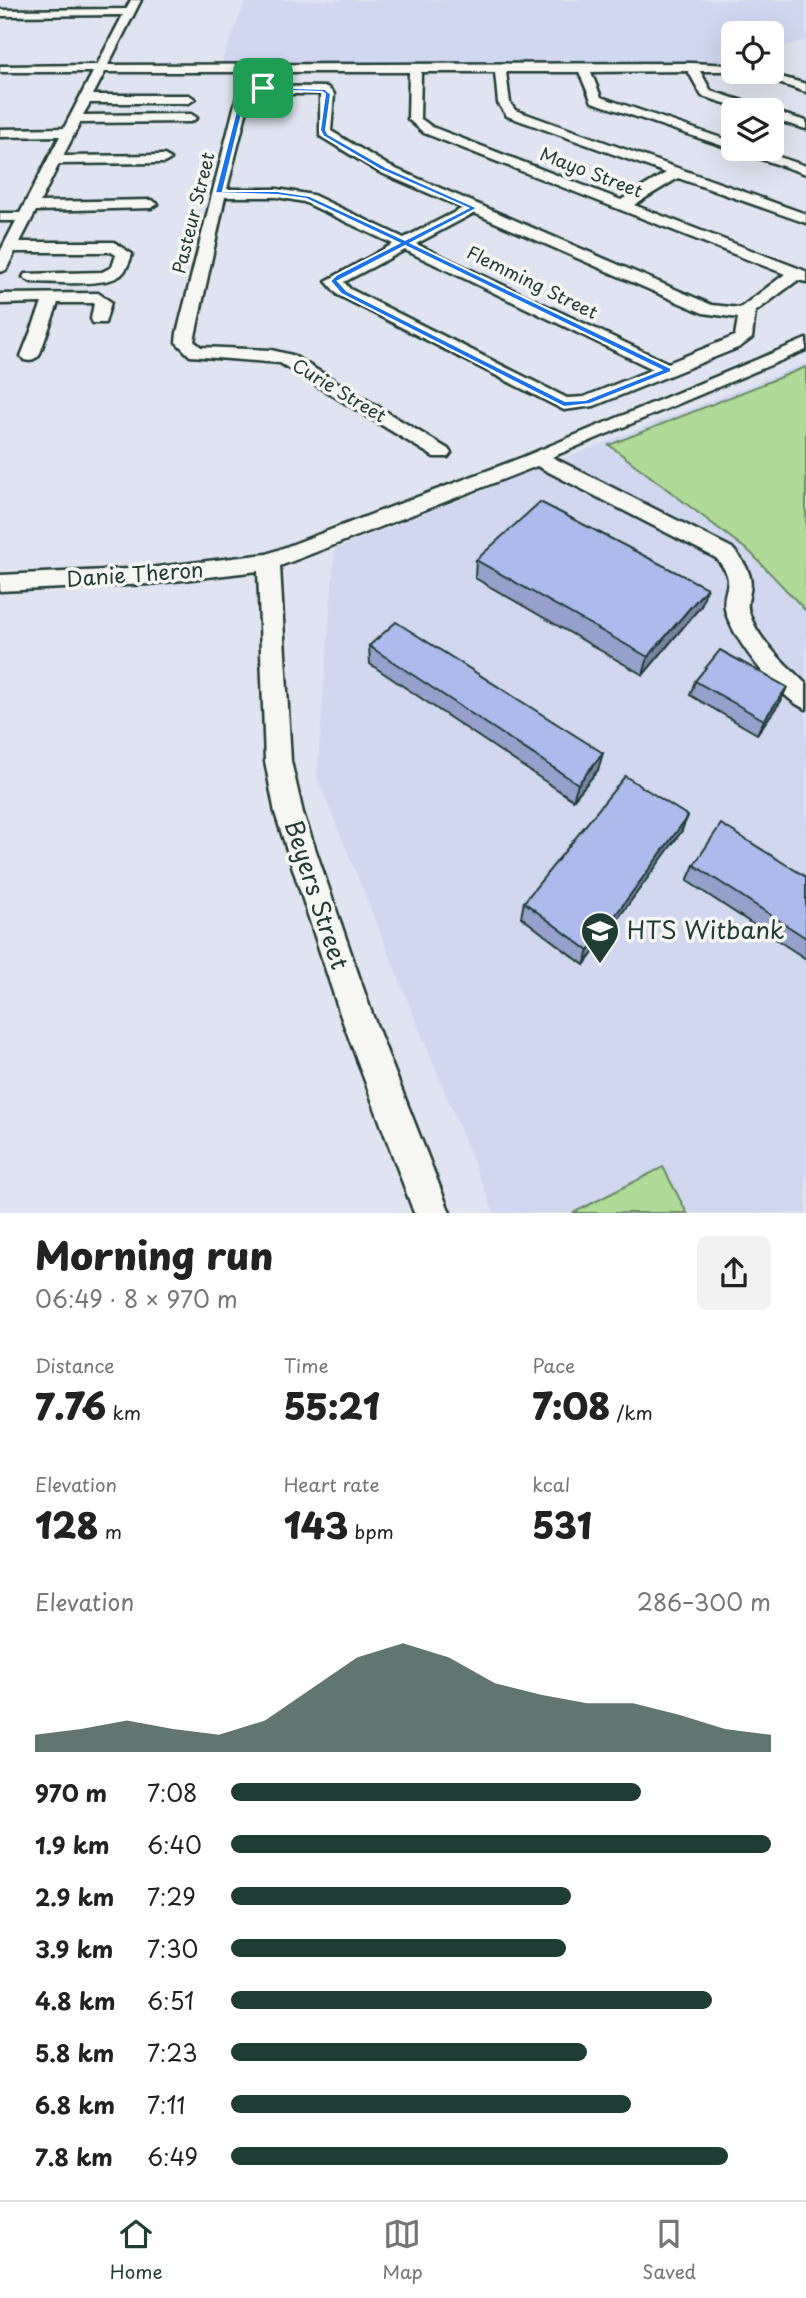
<!DOCTYPE html>
<html lang="en">
<head>
<meta charset="utf-8">
<style>
	body { margin:0; font-family:"Playpen Sans",sans-serif; background:#f2f2f2; color:#222; height:100vh; display:flex; flex-direction:column; font-size:26px; white-space:nowrap }
	* { box-sizing:border-box; margin:0 }
	p { font-size:23px; color:#767676 }
	.icon { flex:none; width:38px; height:38px; fill:none; stroke:currentColor; stroke-width:2; stroke-linecap:round; stroke-linejoin:round }
	.map { position:relative; height:1213px; overflow:hidden }
	.side { display:flex; flex-direction:column; background:#fff; flex:1 }
	.side>* { flex:none }
	.tools { position:absolute; left:721px; top:21px; display:grid; gap:14px }
	.tools a { display:grid; place-items:center; width:63px; height:63px; border-radius:10px; background:#fff; box-shadow:0 7px 28px #0002; font-size:35px }
	.pin { position:absolute; display:grid; place-items:center; width:60px; height:60px; color:#fff; margin:-30px; border-radius:14px; box-shadow:0 4px 10px #0006 }
	.round { display:grid; place-items:center; flex:none; width:74px; height:74px; border-radius:10px; background:#f2f2f2 }
	.summary { display:flex; align-items:center; justify-content:space-between; height:119px; padding:0 35px }
	h1 { font-size:38px; font-weight:800; line-height:52px }
	.metrics { display:grid; grid-template-columns:repeat(3,1fr); gap:10px; height:119px; padding:7px 35px }
	.metrics div { display:grid; align-content:center }
	.metrics b { font-size:35px; font-weight:800 }
	.metrics small { font-size:19px; font-weight:400 }
	.metrics p { font-size:19px }
	.chart { height:196px; padding:14px 35px }
	.chart p { display:flex; justify-content:space-between }
	.chart svg { width:100%; height:126px; margin-top:7px; fill:#1f3d34; opacity:.7 }
	ul { padding:0 35px; list-style:none; font-size:23px }
	li { display:grid; grid-template-columns:112px 84px 1fr; align-items:center; height:52px }
	li i { height:18px; border-radius:9px; background:#1f3d34 }
	.menu { display:flex; justify-content:space-around; align-items:center; height:98px; border-top:2px solid #e0e0e0; background:#fff; font-size:19px; color:#767676 }
	.menu a { display:grid; justify-items:center; gap:4px }
	.menu .on { color:#1f3d34 }
	.map>svg:first-child { display:block }
	.built { fill:#d1d7ee }
	.green { fill:#b0da97; stroke:#688c66; stroke-width:2 }
	.lines { fill:none; stroke-linecap:round; stroke-linejoin:round }
	.minor-casing { stroke:#1f3d34; stroke-width:5 }
	.minor { fill:#f6f6f2; fill-rule:evenodd }
	.wall { fill:#96a0ca; stroke:#1f3d34; stroke-width:2 }
	.shaded-wall { fill:#7a82a4; stroke:#1f3d34; stroke-width:2 }
	.building { fill:#aebaeb; stroke:#1f3d34; stroke-width:2 }
	.route { fill:#1a73e8; stroke:#fff; stroke-width:2; fill-rule:evenodd }
	.labels { text-anchor:middle; stroke-width:7; stroke-linejoin:round; paint-order:stroke }
	.far-street-label { font-size:18px; fill:#1f3d34; stroke:#f6f6f2 }
	.street-label { font-size:21px; fill:#1f3d34; stroke:#f6f6f2 }
	.near-street-label { font-size:24px; fill:#1f3d34; stroke:#f6f6f2 }
	.near-poi-label { font-size:24px; fill:#1f3d34; stroke:#f6f6f2; text-anchor:start }
</style>
</head>
<body>
<div class="map">
<svg width="806" height="1213" viewBox="0 0 806 1213">
	<rect width="100%" height="100%" fill="#e0e4f0"/>
	<filter id="ink" filterUnits="userSpaceOnUse"><feTurbulence type="fractalNoise" baseFrequency=".0143" numOctaves="2"/><feDisplacementMap in="SourceGraphic" scale="14" xChannelSelector="R" yChannelSelector="G"/><feConvolveMatrix kernelMatrix="1 2 1 2 8 2 1 2 1" color-interpolation-filters="sRGB"/></filter>
	<g filter="url(#ink)">
		<path class="built" d="M246,0H806V40L772,50V33H733V62L220,66Z
			M806,363V1213H494L317,777L335,549Z"/>
		<path class="green" d="M806,367V611L751,553L609,445Z
			M663,1167L687,1213H573Z"/>
		<g class="lines">
			<defs>
				<path id="minor" d="M131,0H141L108,65L691,63L733,65V71H700L711,91L762,107L764,110H747L702,96L688,71L591,72L601,97L733,142V149H755L806,166V174L592,102L579,72H506L510,103L515,110L806,214V223L678,178L634,205L803,270L806,272V282L798,280L755,312L752,338L740,347L594,406L564,410L338,295L326,281L393,244L304,202L277,197H225L194,341L201,347L271,350L292,355L448,449L451,453L448,457H434L280,363L190,356L176,342L177,333L237,96L248,86L327,87L334,94L331,131L389,166L712,305L740,308L785,274L424,133L408,119L409,72H105L93,95H189L195,99L189,103H90L83,115L191,114L197,118L191,122L80,123L63,156L164,155L171,159L164,163L59,164L40,202L151,200L158,204L151,208L36,211L20,242H114L132,254C130,261 127,269 122,274C107,288 51,282 31,282L23,277L25,274L102,272L112,267L116,255L111,252H15L6,270L0,272V252L16,221H0V213H20L60,136L0,137V129L64,128L93,72H0V66L97,65L123,15L0,16V10L126,9ZM421,72H495L498,103L507,116L666,173L621,200L432,127L420,118ZM251,94H320V136L379,172L463,208L404,238L313,195L277,189H227ZM474,213L703,313L738,318L735,336L668,363L416,244ZM405,250L653,369L584,397L567,398L350,289L344,282Z
					M745,72H763L806,84V92Z
					M772,111L806,121V129L772,119Z
					M98,293L111,302L105,323H93L91,319L94,303H58L39,356L30,361L24,360L21,356L42,303L0,304V294Z
					M806,339V350L552,457L732,548C742,559 754,574 750,591C749,599 746,604 749,612C757,640 786,664 806,684V709C780,700 730,636 725,609C721,586 739,584 716,558L537,466L280,566L291,761L303,813L372,1014L450,1213H414L340,1014L275,813L265,761L258,571L149,584L0,591V575L149,568L267,554L523,457Z"/>
			</defs>
			<use href="#minor" class="minor-casing"/>
			<use href="#minor" class="minor"/>
		</g>
		<path class="wall" d="M476,560L701,606L643,675L475,578Z
			M369,646L598,770L573,800L370,664Z
			M695,681L781,701L757,734L690,695Z
			M681,832L584,965L521,917L524,902Z
			M694,865L806,877V959L687,881Z"/>
		<path class="shaded-wall" d="M707,588L701,606L643,675L648,657Z
			M787,687L781,701L757,734L764,720Z
			M603,753L598,770L573,800L578,784Z
			M688,816L681,832L584,965L589,951Z"/>
		<path class="building" d="M540,502L707,588L648,657L476,560Z
			M396,622L603,753L578,784L369,646Z
			M720,650L787,687L764,720L695,681Z
			M625,776L688,816L589,951L524,902Z
			M721,824L806,877V938L694,865Z"/>
	</g>
	<path class="route" d="M263,87L325,89L331,94L326,130L328,134L386,167L478,208L411,243L671,368V372L590,404L564,407L341,294L330,281L336,275L399,243L306,199L277,195L215,193L241,92ZM263,90L322,92L325,94L320,130L323,136L381,170L468,208L405,240L310,196L277,191H223L247,93ZM405,246L661,370L585,400L565,401L347,291L338,281Z"/>
	<defs>
		<symbol id="school-pin" viewBox="-11 -11 22 30"><path d="M0 17L-7.5 6A9.5 9.5 0 1 1 7.5 6Z" fill="#1f3d34" stroke="#f6f6f2"/><path d="M0-5L7-2L0 1L-7-2ZM-4 1L0 2.5L4 1V4Q0 6-4 4Z" fill="#fff"/></symbol>
	</defs>
	<g fill-rule="evenodd">
		<use href="#school-pin" x="578" y="909" width="44" height="60"/>
	</g>
	<g class="labels">
		<g class="far-street-label">
			<text transform="translate(591 173) rotate(21)" y="6">Mayo Street</text>
			<text transform="translate(194 213) rotate(-76)" y="6">Pasteur Street</text>
			<text transform="translate(532 283) rotate(26)" y="6">Flemming Street</text>
			<text transform="translate(339 391) rotate(31)" y="6">Curie Street</text>
		</g>
		<g class="street-label">
			<text transform="translate(135 575) rotate(-4)" y="7">Danie Theron</text>
		</g>
		<g class="near-street-label">
			<text transform="translate(316 895) rotate(72)" y="8">Beyers Street</text>
		</g>
		<g class="near-poi-label">
			<text x="627" y="939">HTS Witbank</text>
		</g>
	</g>
</svg>
<div class="tools">
<a><svg class="icon" aria-label="locate" viewBox="0 0 24 24"><circle cx="12" cy="12" r="6"/><path d="M12 2v4M12 18v4M2 12h4M18 12h4"/></svg></a>
<a><svg class="icon" aria-label="layers" viewBox="0 0 24 24"><path d="M12 4l9 5-9 5-9-5zM3 14l9 5 9-5"/></svg></a>
</div>
<div class="pin" style="left:263px;top:88px;background:#1e9e55"><svg class="icon" aria-label="arrive" viewBox="0 0 24 24"><path d="M6 21V4h12l-3 4 3 4H6"/></svg></div>
</div>
<section class="side">
<div class="summary"><div><h1>Morning run</h1><p>06:49 · 8 × 970 m</p></div><a class="round"><svg class="icon" aria-label="share" viewBox="0 0 24 24"><path d="M12 15V3M7 8l5-5 5 5M5 13v7h14v-7"/></svg></a></div>
<div class="metrics">
<div><p>Distance</p><b>7.76<small> km</small></b></div>
<div><p>Time</p><b>55:21</b></div>
<div><p>Pace</p><b>7:08<small> /km</small></b></div>
</div>
<div class="metrics">
<div><p>Elevation</p><b>128<small> m</small></b></div>
<div><p>Heart rate</p><b>143<small> bpm</small></b></div>
<div><p>kcal</p><b>531</b></div>
</div>
<div class="chart"><p><span>Elevation</span>286–300 m</p>
<svg viewBox="0 0 160 44" preserveAspectRatio="none"><path d="M0 44V38L10 36L20 33L30 36L40 38L50 33L60 22L70 11L80 6L90 11L100 20L110 24L120 27L130 27L140 31L150 36L160 38V44z"/></svg>
</div>
<ul>
<li><b>970 m</b>7:08<i style="width:76%"></i></li>
<li><b>1.9 km</b>6:40<i style="width:100%"></i></li>
<li><b>2.9 km</b>7:29<i style="width:63%"></i></li>
<li><b>3.9 km</b>7:30<i style="width:62%"></i></li>
<li><b>4.8 km</b>6:51<i style="width:89%"></i></li>
<li><b>5.8 km</b>7:23<i style="width:66%"></i></li>
<li><b>6.8 km</b>7:11<i style="width:74%"></i></li>
<li><b>7.8 km</b>6:49<i style="width:92%"></i></li>
</ul>
</section>
<nav class="menu">
<a class="on"><svg class="icon" aria-label="home" viewBox="0 0 24 24"><path d="M3 11l9-7 9 7M6 9v11h12V9"/></svg>Home</a>
<a><svg class="icon" aria-label="map" viewBox="0 0 24 24"><path d="M3 6l6-2 6 2 6-2v14l-6 2-6-2-6 2zM9 4v14M15 6v14"/></svg>Map</a>
<a><svg class="icon" aria-label="saved" viewBox="0 0 24 24"><path d="M7 4h10v16l-5-4-5 4z"/></svg>Saved</a>
</nav>
</body>
</html>
